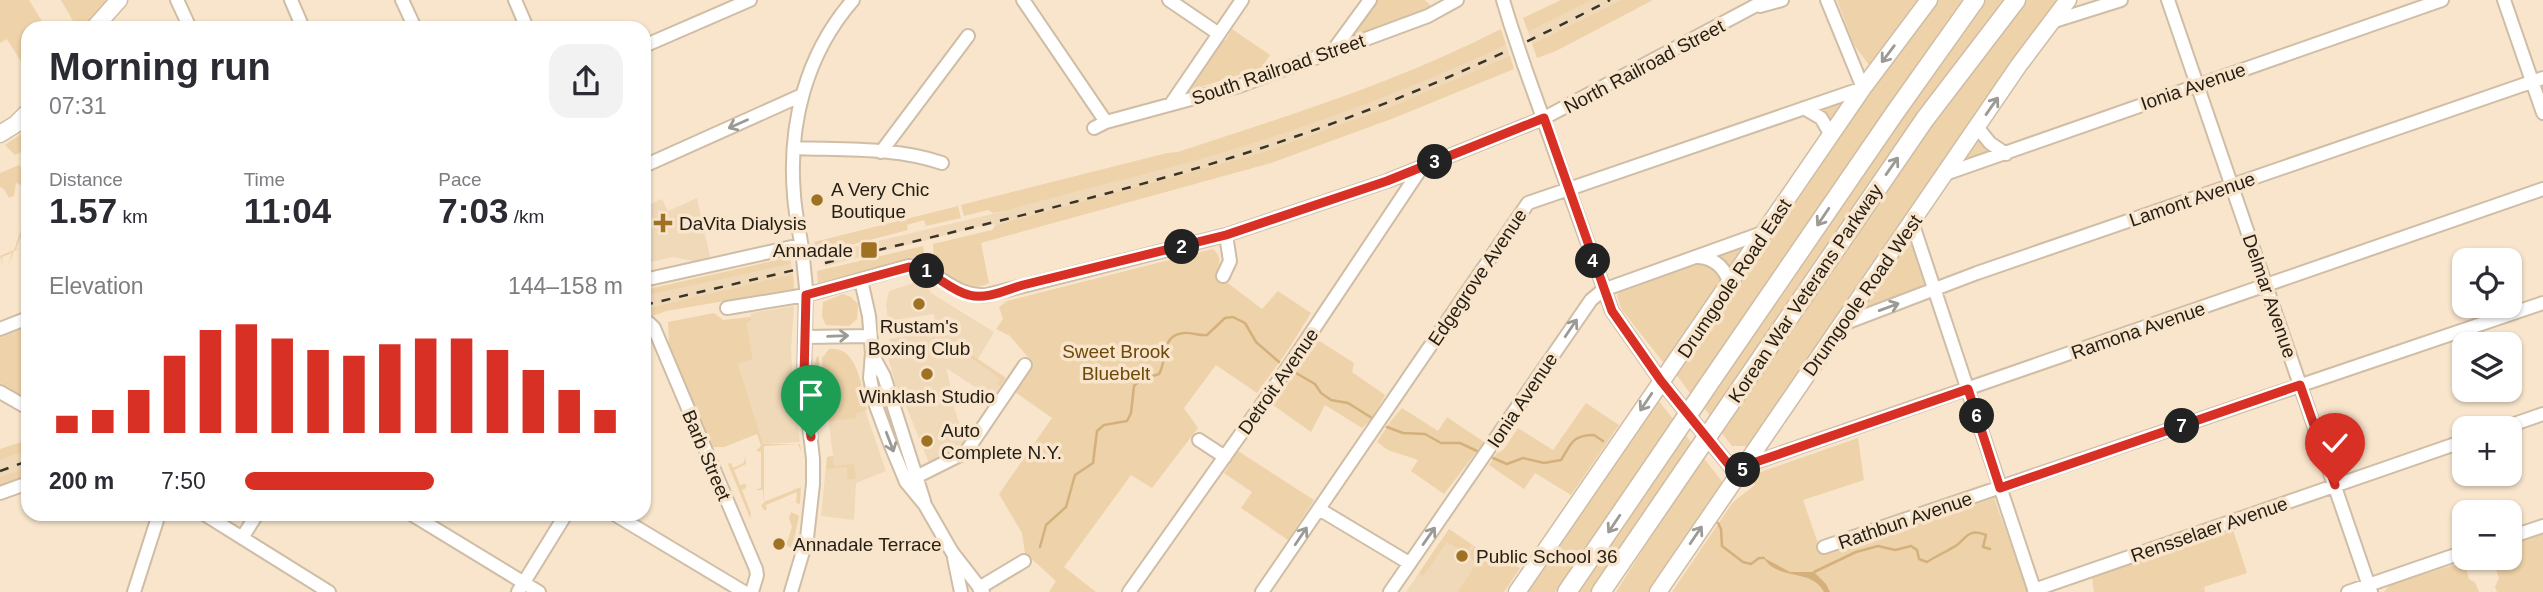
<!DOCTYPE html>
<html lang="en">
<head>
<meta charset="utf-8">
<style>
	body { margin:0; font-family:Helvetica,sans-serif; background:#f2f2f3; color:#2b2b33; height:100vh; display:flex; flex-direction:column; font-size:26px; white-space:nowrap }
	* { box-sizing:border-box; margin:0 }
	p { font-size:23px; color:#7c7c81 }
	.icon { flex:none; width:38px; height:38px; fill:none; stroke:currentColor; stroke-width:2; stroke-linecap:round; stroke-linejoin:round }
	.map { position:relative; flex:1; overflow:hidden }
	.drawer { position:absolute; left:21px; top:21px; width:630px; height:500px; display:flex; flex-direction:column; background:#fff; border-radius:21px; box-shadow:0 2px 5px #0004 }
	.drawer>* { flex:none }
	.fabs { position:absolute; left:2452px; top:248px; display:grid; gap:14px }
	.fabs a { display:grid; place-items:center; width:70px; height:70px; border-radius:14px; background:#fff; box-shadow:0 2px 5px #0004; font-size:35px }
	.pin { position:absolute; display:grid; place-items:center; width:60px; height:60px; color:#fff; margin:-72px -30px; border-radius:50% 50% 50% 0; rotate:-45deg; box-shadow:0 0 7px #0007 }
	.pin .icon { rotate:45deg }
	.km { position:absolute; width:35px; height:35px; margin:-18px; border-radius:50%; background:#222; color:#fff; font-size:19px; line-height:35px; text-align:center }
	.round { display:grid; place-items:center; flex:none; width:74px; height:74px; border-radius:21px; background:#f2f2f3 }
	.head { display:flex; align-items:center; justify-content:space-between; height:119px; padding:0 28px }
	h1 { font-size:38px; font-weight:700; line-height:52px }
	.figures { display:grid; grid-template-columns:repeat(3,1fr); gap:10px; height:119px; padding:7px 28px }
	.figures div { display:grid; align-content:center }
	.figures b { font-size:35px; font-weight:700 }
	.figures small { font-size:19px; font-weight:400 }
	.figures p { font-size:19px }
	.chart { height:196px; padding:14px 28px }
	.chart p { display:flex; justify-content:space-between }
	.chart svg { width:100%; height:126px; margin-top:7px; stroke:#d93025; stroke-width:6 }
	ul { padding:0 28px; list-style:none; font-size:23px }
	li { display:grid; grid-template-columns:112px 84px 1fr; align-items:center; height:52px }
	li i { height:18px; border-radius:9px; background:#d93025 }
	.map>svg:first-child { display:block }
	.built { fill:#f0d9b9 }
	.green { fill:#eed2a9 }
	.water { fill:#d4b07d }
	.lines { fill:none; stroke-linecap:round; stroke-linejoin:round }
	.stream { stroke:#d4b07d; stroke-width:2.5 }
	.minor-casing { stroke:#cfbda5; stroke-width:16 }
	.major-casing { stroke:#cfbda5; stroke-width:19 }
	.highway-casing { stroke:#cfbda5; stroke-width:21 }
	.minor { stroke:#fff; stroke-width:12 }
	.major { stroke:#fff; stroke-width:16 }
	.highway { stroke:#fff; stroke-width:18 }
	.rail { stroke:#3a3327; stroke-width:2.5; stroke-dasharray:9 9; stroke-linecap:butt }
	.minor-bridge-casing { stroke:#cfbda5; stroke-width:16; stroke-linecap:butt }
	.highway-bridge-casing { stroke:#cfbda5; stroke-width:21; stroke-linecap:butt }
	.minor-bridge { stroke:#fff; stroke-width:12 }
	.highway-bridge { stroke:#fff; stroke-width:18 }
	.oneway { stroke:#9c9a95 }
	.route-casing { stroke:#fff; stroke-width:14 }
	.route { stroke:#d93025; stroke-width:9 }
	.poi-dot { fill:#9f7123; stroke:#f8e5cc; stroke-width:2.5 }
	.labels { text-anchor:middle; stroke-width:7; stroke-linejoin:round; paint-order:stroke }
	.street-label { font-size:19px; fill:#241e14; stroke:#f8e5cc }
	.poi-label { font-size:19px; fill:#241e14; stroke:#f8e5cc; text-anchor:start }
	.park-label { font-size:19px; fill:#6d4a09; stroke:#f8e5cc }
</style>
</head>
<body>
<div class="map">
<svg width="2543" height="592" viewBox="0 0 2543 592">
	<rect width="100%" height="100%" fill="#f8e5cc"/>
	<path class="built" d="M1592,0H1621L1532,44L1528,32Z
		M1506,45L1510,56L1459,79L1400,103L1260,153L996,225L989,224L825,266L823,254L988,215L1244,146L1387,95Z
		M697,198L710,257L694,261L672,257L647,263L644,261V207L662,199L668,211Z
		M791,264L793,274L644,309V296Z
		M914,280L929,289L931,293L994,332L978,359L1006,378L992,398L946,368L952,392L949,393L965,440L961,449L929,463L906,406L902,407L888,357L892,355L889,339L906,336L905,328L935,322L934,314L888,321L886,304L889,291L911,284Z
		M794,306L791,349L793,389L790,390L791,396L795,407L800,442L763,444L738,362L753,358L747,322L751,321V313Z
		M865,410L886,471L856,483L854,520L821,516L827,457L833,456L828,417Z
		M28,450V467L0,477V460Z
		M1449,529L1483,552L1517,566L1499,592H1406Z"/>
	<path class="green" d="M0,0H29L46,28H28V73L7,39L0,43Z
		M61,0H108L83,28H77Z
		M1375,0H1425L1431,6L1429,10L1358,36L1354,31Z
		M1561,0H1592L1528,32L1523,18Z
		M1621,0H1653L1556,51L1537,58L1532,44Z
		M1837,0H1920L1869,65L1854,45Z
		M1937,0H1962L1817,209L1692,396L1676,374L1837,137Z
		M1982,0H2006L1712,418L1701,404Z
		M2027,0H2058L1997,84L1748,448L1746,446H1732L1720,431L1917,145Z
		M1232,29L1270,55L1266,61V66L1191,90L1190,86L1217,44L1226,40Z
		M1501,29L1506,45C1421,84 1333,118 1244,146C1166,170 1086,188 1008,210L993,213L988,210L964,216L961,205L1167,153L1178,152C1287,116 1398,82 1501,29Z
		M1510,56L1514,69L1394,118L1271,163L981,243L989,283C972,294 946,276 934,264L933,244L992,230L996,225L1260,153L1400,103Z
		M1844,100L1831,121L1819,112L1817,106Z
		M28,129V149L15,155L5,145Z
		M1978,138L1991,151V154L1967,162L1964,159Z
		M19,165L27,177L21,185L16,183L14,196L9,198L4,189L0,187V173Z
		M958,206L961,218L926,226L924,220L907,225L908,230L835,249L816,251L814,242Z
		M28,211V234L22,233L21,235L28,237V239L20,238L16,249L25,248L28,254H24L21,248L14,251L7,269L12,253L2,257L3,265L0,256L14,250Z
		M1908,242L1914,247L1926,288L1872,307H1867L1866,302Z
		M923,246L924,251L922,255L818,283L817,271Z
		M1742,246L1743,250L1731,268L1717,256L1718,253Z
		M1213,249C1222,257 1220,264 1216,274L1262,309L1278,291L1311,313L1286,353L1257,393L1216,365L1184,408L1198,428L1152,488L1131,475L1064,567L1096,592H1049L1056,581L1025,553L1022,533L999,494L1052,418L1015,392L1033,363L1010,336L996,329L1003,319L999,307L1007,301Z
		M790,257L791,264L644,296V290Z
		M1701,264L1715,267L1721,277L1720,283L1665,363L1663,362L1622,310L1617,296L1620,291L1663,274Z
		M793,274L794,289L666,311L644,319V309Z
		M843,294L851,297L858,304L857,319L849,326L826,325L822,317L823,302Z
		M714,313L723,320L751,317V321L747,323L753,359L738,363L763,444H800L801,452L798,444L764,446V502L801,487L800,504L796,503L797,492L766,505L767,510H764L761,505L764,503L763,490H755L761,488V452L756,451L761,446L757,434L724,447H710L674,360L669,344L668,322Z
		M28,327V399L0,383V338Z
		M948,339L1006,378L1000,386L997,384L1001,379L947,341Z
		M1318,340L1354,363L1352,372L1385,395L1372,419L1362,428L1325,405L1311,432L1273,405Z
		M829,349C859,346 861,388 867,410L857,413L856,418L830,421L828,417L822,358Z
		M817,356L819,357V381L824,420L818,422L813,371Z
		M877,378L906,460L909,475L886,419Z
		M1657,399L1674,420L1555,592H1526Z
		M1586,403L1619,425L1571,495L1535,473L1524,489L1489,465L1496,454L1504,449L1518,428L1553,450Z
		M1402,408L1438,431L1447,417L1484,442L1444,494L1411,471L1418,460L1388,450L1377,442L1390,422Z
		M1683,432L1693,445L1592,592H1573Z
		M1858,438L1864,480L1803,500L1822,555L1994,498L2028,592H1672L1733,502L1755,485L1751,478L1755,474Z
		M28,440V450L0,460V449Z
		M1238,451L1314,500L1288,540L1241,508L1252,492L1224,473Z
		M745,456L746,464L734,470L740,485L746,484V488L742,490L751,513L750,518L728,464L731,463L733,468L744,463Z
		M833,456L834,466L854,464L856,479H847V467L826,469L827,457Z
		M1702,456L1724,484L1649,592H1616Z
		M28,467V479L0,489V477Z
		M791,512L799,516L792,549L786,545L792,527L789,518Z
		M1449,529L1472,545L1466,553L1447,542L1423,576L1419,573Z
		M2226,529L2233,530L2247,573L2204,587L2205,592H2094L2092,578L2096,574Z
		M2543,532V592H2497L2495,587L2499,578L2492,558H2510V543Z
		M1474,546L1520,568L1504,592H1458L1476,564L1469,555Z
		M2465,564L2469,579L2475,582L2479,592H2384L2391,584L2454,565Z"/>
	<path class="water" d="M1764,558L1790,572H1814L1826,584L1830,592H1824C1812,568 1777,581 1764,558Z"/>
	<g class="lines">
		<path class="stream" d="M1296,373L1315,384L1321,393L1331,400L1348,403L1372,418
			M1387,427L1403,433L1425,434L1441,443H1460L1477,451
			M1493,458L1507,464L1523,458L1544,463L1561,460C1571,445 1571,435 1594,435L1603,441
			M1718,523L1721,529L1722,546L1743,562L1751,564L1759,558H1764
			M1040,547L1046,525L1066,507L1075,475L1093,463L1097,431L1104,425L1127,421L1131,413L1134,386L1140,380L1159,374C1168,359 1160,335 1184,333C1191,332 1199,336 1207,335L1225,318L1233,317L1245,323L1256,342L1279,362
			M1814,572L1856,552L1878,546L1895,550L1911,546L1917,550L1919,559L1927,562C1936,556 1948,551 1957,545C1967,537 1969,528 1986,535L1983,547L1990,549"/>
		<defs>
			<path id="minor" d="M177,0L190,28
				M291,0L303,28
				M402,0L415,28
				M515,0L527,28
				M1023,0L1106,122
				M1169,0L1219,34
				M1503,0L1510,23
				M2168,0L2371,592
				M2504,0L2543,113
				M1760,6L1782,0
				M2051,22L2121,0
				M644,46L750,0
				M1332,52L1370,0
				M1524,65L1612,311L1661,381L1737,475L1750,464L2543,189
				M1171,104L1242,0
				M1804,108L1821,118L1831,135
				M1977,127L1990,143L2006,154
				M1094,128L1106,122L1239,86L1428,16L1457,0
				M794,148C842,150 896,147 942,163
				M881,152L968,36
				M644,166L800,96
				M1945,174L2442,0
				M1912,222L2035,592
				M802,248C799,230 795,212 794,195C788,124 806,54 853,0
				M1698,257C1715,258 1725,268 1730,284
				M1223,276L1230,261L1226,235
				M644,280L801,245
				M861,280L869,316L872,353L870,378L876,406L889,441L906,482L925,505L952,552L983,592
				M727,308L806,295L909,266C939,269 953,298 987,295L1226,235L1387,181L1544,118L1766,0
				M644,324L649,323L654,328L756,569L757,575L752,592
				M1843,324L1977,273L2543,78
				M0,329L28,318
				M806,337L870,336
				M872,354L884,376L924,501
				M0,392L28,408
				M2500,429L2543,414
				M1199,440L1225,457
				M906,482L966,452L1025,365
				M0,493L28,483
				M1319,509L1409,563
				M204,514L329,592
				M411,514L539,592
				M614,514L744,592
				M2510,537L2543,526
				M242,538L257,514
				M1824,547L2543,303
				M954,558L961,592
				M979,588L1024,561
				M2034,590L2464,441
				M134,592L159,514
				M518,592L566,514
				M791,592L807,538L813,484V459L804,378L806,288
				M1129,592L1291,363L1422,167
				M1262,592L1528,203L1863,88L1827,0
				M1390,592L1591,300L1603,290L1765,232
				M2348,592L2464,552"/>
			<path id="major" d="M94,28L119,0
				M0,134L16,124L28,112
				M1517,592L1863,88L1929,0
				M1658,592L2019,65L2068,0"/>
			<path id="highway" d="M1708,385L1894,114L1975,0
				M1729,405L1925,119L2016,0
				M1567,592L1666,447
				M1601,592L1685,469"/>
		</defs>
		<use href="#minor" class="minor-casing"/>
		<use href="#major" class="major-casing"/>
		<use href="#highway" class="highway-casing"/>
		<use href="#minor" class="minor"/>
		<use href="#major" class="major"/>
		<use href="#highway" class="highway"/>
		<path class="rail" d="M825,263C984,224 1145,189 1300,135C1407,98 1510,52 1610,0
			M644,305L816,265
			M0,471L28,461"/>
		<defs>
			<path id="minor-bridge" d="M1510,23L1524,65
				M802,248L806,288"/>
			<path id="highway-bridge" d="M1666,447L1708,385
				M1685,469L1729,405"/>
		</defs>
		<use href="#minor-bridge" class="minor-bridge-casing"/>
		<use href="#highway-bridge" class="highway-bridge-casing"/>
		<use href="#minor-bridge" class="minor-bridge"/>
		<use href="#highway-bridge" class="highway-bridge"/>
	</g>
	<defs><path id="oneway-shaft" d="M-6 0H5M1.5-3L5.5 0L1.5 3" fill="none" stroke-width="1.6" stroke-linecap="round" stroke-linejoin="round" transform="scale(1.75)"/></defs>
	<g class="oneway">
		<use href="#oneway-shaft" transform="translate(1888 54) rotate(127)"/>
		<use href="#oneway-shaft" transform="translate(1992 106) rotate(-55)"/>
		<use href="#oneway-shaft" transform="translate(738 124) rotate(156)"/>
		<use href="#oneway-shaft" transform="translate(1892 166) rotate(-55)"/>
		<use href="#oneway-shaft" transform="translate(1823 217) rotate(124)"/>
		<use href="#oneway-shaft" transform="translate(1889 307) rotate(-20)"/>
		<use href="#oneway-shaft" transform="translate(1571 328) rotate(-56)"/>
		<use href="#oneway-shaft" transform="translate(838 336) rotate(-2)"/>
		<use href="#oneway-shaft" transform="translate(1646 402) rotate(124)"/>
		<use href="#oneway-shaft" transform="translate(890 442) rotate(69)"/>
		<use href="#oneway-shaft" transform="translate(1614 524) rotate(124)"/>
		<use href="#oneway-shaft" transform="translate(1696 535) rotate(-56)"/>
		<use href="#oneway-shaft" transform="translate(1301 536) rotate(-56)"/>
		<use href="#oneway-shaft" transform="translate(1429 536) rotate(-55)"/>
	</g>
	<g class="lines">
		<defs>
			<path id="route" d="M811,437L804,378L806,295L909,267C932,268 947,290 969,295C986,300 1006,290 1023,285L1226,235L1387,181L1544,118L1612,311L1661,381L1737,475L1750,464L1968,389L2000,488L2300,385L2335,485"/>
		</defs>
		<use href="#route" class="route-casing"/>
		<use href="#route" class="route"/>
	</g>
	<g class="poi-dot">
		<circle cx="817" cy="200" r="7"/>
		<path d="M659.5 212.5h7v7h7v7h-7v7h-7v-7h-7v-7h7z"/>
		<rect x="860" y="241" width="18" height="18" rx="3.5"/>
		<circle cx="919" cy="304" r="7"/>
		<circle cx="927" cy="374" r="7"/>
		<circle cx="927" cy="441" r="7"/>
		<circle cx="779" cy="544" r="7"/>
		<circle cx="1462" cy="556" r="7"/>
	</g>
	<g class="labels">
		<g class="street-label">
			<text transform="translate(1644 66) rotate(-28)" y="7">North Railroad Street</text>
			<text transform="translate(1278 69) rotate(-19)" y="7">South Railroad Street</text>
			<text transform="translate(2193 86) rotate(-19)" y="7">Ionia Avenue</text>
			<text transform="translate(2192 199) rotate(-19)" y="7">Lamont Avenue</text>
			<text transform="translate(1477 277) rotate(-56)" y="7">Edgegrove Avenue</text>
			<text transform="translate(1734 278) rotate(-56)" y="7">Drumgoole Road East</text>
			<text transform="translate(1805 293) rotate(-56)" y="7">Korean War Veterans Parkway</text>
			<text transform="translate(1862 295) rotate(-55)" y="7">Drumgoole Road West</text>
			<text transform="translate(2270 296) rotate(71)" y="7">Delmar Avenue</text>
			<text transform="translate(2138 330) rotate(-19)" y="7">Ramona Avenue</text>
			<text transform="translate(1278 381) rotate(-55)" y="7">Detroit Avenue</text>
			<text transform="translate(1522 400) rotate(-56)" y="7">Ionia Avenue</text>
			<text transform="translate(707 455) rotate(67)" y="7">Barb Street</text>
			<text transform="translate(1905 520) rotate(-19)" y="7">Rathbun Avenue</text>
			<text transform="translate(2209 529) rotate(-19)" y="7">Rensselaer Avenue</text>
		</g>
		<g class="poi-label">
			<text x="831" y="196">A Very Chic<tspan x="831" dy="22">Boutique</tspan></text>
			<text x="679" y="230">DaVita Dialysis</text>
			<text x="853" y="257" text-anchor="end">Annadale</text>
			<text x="919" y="333" text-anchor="middle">Rustam's<tspan x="919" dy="22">Boxing Club</tspan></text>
			<text x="927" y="403" text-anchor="middle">Winklash Studio</text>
			<text x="941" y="437">Auto<tspan x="941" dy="22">Complete N.Y.</tspan></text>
			<text x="793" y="551">Annadale Terrace</text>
			<text x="1476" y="563">Public School 36</text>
		</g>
		<g class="park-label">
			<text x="1116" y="358">Sweet Brook<tspan x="1116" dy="22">Bluebelt</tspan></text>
		</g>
	</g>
</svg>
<div class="fabs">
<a><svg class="icon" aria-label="locate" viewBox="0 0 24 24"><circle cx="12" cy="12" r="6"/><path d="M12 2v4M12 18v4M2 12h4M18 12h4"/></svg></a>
<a><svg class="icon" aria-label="layers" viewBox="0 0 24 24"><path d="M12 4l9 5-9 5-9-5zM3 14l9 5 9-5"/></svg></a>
<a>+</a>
<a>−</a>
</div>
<div class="pin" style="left:811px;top:437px;background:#1e9e55"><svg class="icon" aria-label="arrive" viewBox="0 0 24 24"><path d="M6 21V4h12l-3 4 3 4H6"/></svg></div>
<div class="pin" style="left:2335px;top:485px;background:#d93025"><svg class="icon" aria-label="check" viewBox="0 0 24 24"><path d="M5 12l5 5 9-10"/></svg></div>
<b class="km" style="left:927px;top:271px">1</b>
<b class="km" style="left:1182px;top:247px">2</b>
<b class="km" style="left:1435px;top:162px">3</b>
<b class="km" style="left:1593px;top:261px">4</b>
<b class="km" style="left:1743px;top:470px">5</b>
<b class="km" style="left:1977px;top:416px">6</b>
<b class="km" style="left:2182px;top:426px">7</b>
<section class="drawer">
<div class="head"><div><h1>Morning run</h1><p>07:31</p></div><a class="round"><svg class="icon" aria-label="share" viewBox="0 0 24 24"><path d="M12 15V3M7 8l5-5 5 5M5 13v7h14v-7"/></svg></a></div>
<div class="figures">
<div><p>Distance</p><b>1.57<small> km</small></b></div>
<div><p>Time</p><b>11:04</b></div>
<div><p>Pace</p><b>7:03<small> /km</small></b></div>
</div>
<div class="chart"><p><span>Elevation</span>144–158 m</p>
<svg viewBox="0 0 160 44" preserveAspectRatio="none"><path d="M5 44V38M15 44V36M25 44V29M35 44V17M45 44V8M55 44V6M65 44V11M75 44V15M85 44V17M95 44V13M105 44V11M115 44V11M125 44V15M135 44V22M145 44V29M155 44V36"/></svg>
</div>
<ul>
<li><b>200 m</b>7:50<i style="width:50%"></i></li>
</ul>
</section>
</div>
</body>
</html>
